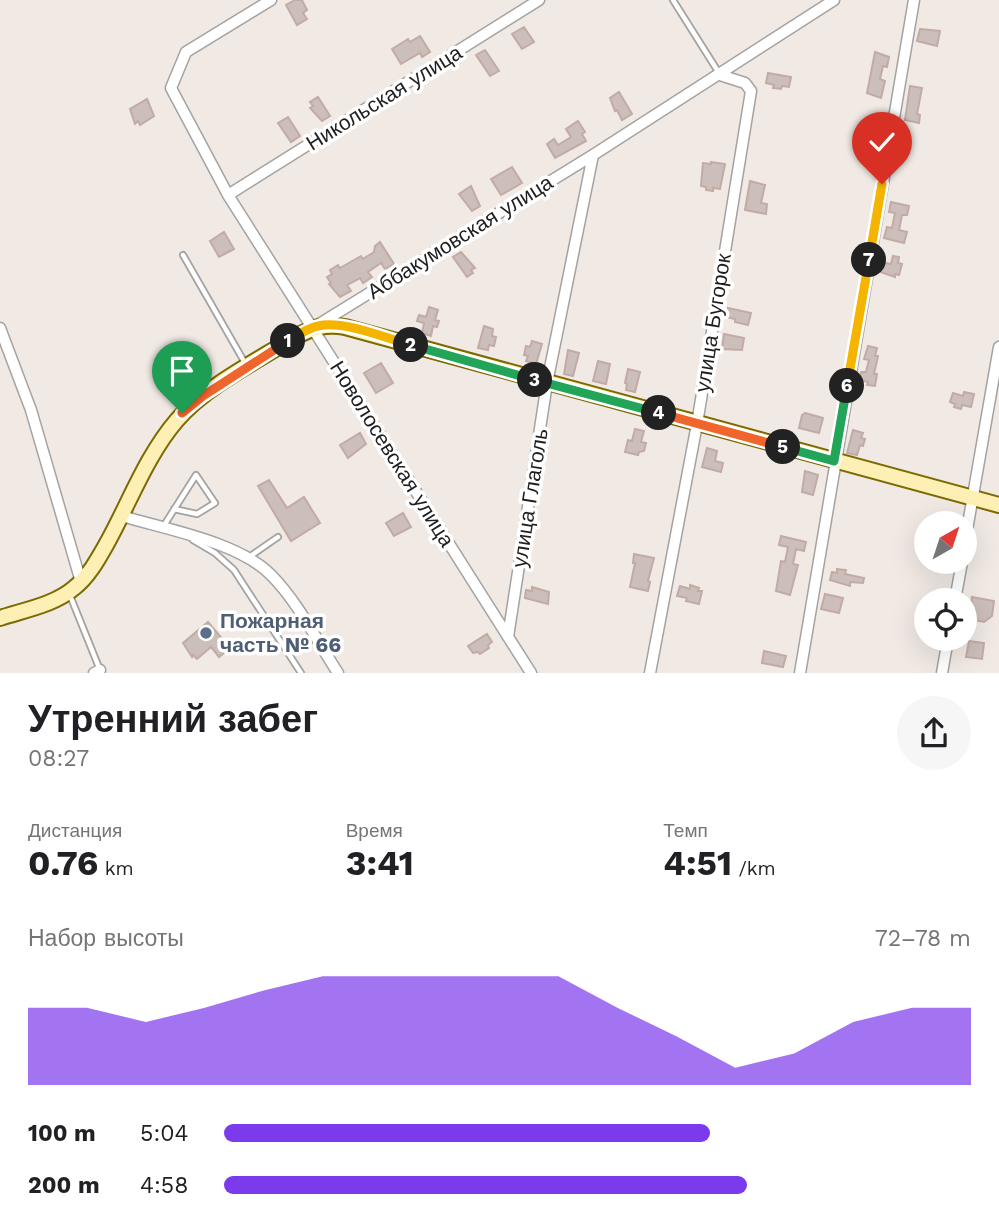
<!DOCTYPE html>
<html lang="ru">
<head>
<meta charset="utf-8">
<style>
	body { margin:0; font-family:"Work Sans",sans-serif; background:#f6f6f6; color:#202124; height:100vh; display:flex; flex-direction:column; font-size:26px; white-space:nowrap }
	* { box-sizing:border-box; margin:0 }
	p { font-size:23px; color:#757577 }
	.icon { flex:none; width:38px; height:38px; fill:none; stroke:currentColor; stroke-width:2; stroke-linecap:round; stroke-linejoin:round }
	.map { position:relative; height:673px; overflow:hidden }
	.drawer { display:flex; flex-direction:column; background:#fff; flex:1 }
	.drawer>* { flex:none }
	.needle { width:46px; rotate:39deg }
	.tools { position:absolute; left:914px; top:511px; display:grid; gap:14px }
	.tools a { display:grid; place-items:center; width:63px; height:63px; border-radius:50%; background:#fff; box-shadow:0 7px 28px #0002; font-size:35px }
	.pin { position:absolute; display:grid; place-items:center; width:60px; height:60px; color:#fff; margin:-72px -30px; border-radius:50% 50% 50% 0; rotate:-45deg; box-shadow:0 0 7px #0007 }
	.pin .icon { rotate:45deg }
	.km { position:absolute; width:35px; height:35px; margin:-18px; border-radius:50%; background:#222; color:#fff; font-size:19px; line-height:35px; text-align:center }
	.round { display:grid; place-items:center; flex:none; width:74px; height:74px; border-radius:37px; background:#f6f6f6 }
	.overview { display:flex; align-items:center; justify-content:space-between; height:119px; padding:0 28px }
	h1 { font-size:38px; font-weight:700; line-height:52px }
	.metrics { display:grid; grid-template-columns:repeat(3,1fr); gap:10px; height:119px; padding:7px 28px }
	.metrics div { display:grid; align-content:center }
	.metrics b { font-size:35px; font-weight:700 }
	.metrics small { font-size:19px; font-weight:400 }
	.metrics p { font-size:19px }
	.chart { height:196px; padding:14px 28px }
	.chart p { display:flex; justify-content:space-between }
	.chart svg { width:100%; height:126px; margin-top:7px; fill:#7c3aed; opacity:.7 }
	ul { padding:0 28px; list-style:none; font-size:23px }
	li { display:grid; grid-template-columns:112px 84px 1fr; align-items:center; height:52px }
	li i { height:18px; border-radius:9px; background:#7c3aed }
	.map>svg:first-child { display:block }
	.building { fill:#ccbeba; stroke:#c3aba5; stroke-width:2 }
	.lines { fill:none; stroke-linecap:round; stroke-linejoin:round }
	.lane-casing { stroke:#a3a3a3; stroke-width:8 }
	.street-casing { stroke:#a3a3a3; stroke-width:13 }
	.secondary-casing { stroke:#7b6a00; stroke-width:18 }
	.lane { stroke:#fff; stroke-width:4.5 }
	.street { stroke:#fff; stroke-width:10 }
	.secondary { stroke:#feefb5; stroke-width:14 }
	.split-1-casing { stroke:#fff; stroke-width:14 }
	.split-2-casing { stroke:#fff; stroke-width:14 }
	.split-3-casing { stroke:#fff; stroke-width:14 }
	.split-4-casing { stroke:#fff; stroke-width:14 }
	.split-5-casing { stroke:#fff; stroke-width:14 }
	.split-6-casing { stroke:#fff; stroke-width:14 }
	.split-7-casing { stroke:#fff; stroke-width:14 }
	.split-8-casing { stroke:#fff; stroke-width:14 }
	.split-1 { stroke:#f0652b; stroke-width:9 }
	.split-2 { stroke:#f5b400; stroke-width:9 }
	.split-3 { stroke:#22a559; stroke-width:9 }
	.split-4 { stroke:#22a559; stroke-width:9 }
	.split-5 { stroke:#f0652b; stroke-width:9 }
	.split-6 { stroke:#22a559; stroke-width:9 }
	.split-7 { stroke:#f5b400; stroke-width:9 }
	.split-8 { stroke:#f5b400; stroke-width:9 }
	.service-dot { fill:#5c6f8a; stroke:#fff; stroke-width:2.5 }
	.labels { text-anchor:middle; stroke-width:7; stroke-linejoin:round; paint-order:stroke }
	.street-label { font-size:21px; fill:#1f1f1f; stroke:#fff }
	.service-label { font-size:21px; font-weight:bold; fill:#4e5e75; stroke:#fff; text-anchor:start }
</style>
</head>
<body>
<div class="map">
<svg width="999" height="673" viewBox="0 0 999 673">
	<rect width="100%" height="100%" fill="#f0e9e4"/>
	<path class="building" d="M295,0H302L307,10L303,13L307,19L297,25L286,5Z
		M524,27L534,42L522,49L512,34Z
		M920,29L940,31L937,46L917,41Z
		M420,36L430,52L422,57L420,53L401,64L392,49L408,39L410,42Z
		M485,50L499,71L490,76L476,55Z
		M875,52L889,57L887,67L883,66L880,79L885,81L881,98L867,93Z
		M768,73L791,77L789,87L782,86L781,89L773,88L774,85L766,83Z
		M910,86L922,88L917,114L920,115L919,123L905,120Z
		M619,92L632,114L622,120L617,110L615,111L610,98Z
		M318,97L330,116L322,121L310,108L313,106L310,102Z
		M147,99L154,116L140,125L138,121L135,124L130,109Z
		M288,117L300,136L291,142L278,123Z
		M578,121L585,132L582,134L586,141L555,158L547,144L554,139L558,145L571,137L566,129Z
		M711,162L725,164L720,189L713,188V191L706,190V187L701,186L703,163L711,164Z
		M512,167L522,183L501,195L491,179Z
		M750,181L765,185L761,203L767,204L766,214L745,210Z
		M471,186L480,206L472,211L459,194Z
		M891,202L909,206L907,215H902L899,230L907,232L904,243L884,238L887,227L892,228L895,213L889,212Z
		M224,232L234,249L219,257L210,241Z
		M380,242L394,264L385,269L381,263L368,272L372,277L363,283L360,278L347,285L351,291L340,297L329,284L331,283L327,277L332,274L330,270L338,265L340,268L361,256L363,259L374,252L375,246Z
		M461,252L475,268L471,270L473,273L467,277L453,257Z
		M893,256L899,257L898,263L902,264L899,275L895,274V277L878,271L880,262L891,264Z
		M429,307L438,310L435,320L439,321L437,327L433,326L431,336L422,333L424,323L417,321L419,315L426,317Z
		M728,308L751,313L748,325L735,322V319L726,317Z
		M484,326L493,329L492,336L496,337L494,346L489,345L488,350L478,348Z
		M724,334L744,338L742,350L722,349Z
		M532,341L542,344L536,364L526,361L528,356L524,355L526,346L530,347Z
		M868,346L877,348L875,356H878L874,374H877L875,386L867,385L868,382L860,380L861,372H866L869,360L864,359Z
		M568,350L579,353L573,376L564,374Z
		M598,361L610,364L606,384L593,381Z
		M381,363L393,383L376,393L364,373Z
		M628,369L640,372L635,392L626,390L627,384L625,383Z
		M964,392L974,394L971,407L962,405L961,409L954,407L955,404L950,402L953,393L963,396Z
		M805,413L823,418L819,433L799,428L802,415Z
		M635,429L644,431L641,442L646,443L644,451L639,452L638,455L625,452L628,440L632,441Z
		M853,430L863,433L861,438L865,439L863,446L860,445L857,455L847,453Z
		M360,433L366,444L348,458L340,445Z
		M707,448L717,451L715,461L723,463L721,472L702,467Z
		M805,471L818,475L813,495L802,492Z
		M269,480L287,508L304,497L320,523L291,541L258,486Z
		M403,513L411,527L394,536L386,523Z
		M781,536L806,542L804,551L796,549L793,564L798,565L790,595L776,591L781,561L785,562L788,547L779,545Z
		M634,554L654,558L648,581L650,582L648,591L630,587L635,563H633Z
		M837,569L846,570L845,574L864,578L863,583L850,582V586L830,580L832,572L837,573Z
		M690,585L699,588L698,591H702L699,604L686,601L687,598L677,596L680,586L690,589Z
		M532,587L549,592L548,604L525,598L526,590L532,591Z
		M825,594L843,598L839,613L821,609Z
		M972,597L994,601L992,616L984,622L969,619Z
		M208,622L230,648L219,657L211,647L197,659L193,655L192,657L183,643Z
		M487,634L492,642L488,645L489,648L480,654L478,652L473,653L468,646Z
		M969,641L984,643L982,659L966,657Z
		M764,651L786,656L783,667L762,663Z"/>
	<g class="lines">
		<defs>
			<path id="lane" d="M673,0L719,73
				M183,255L245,363
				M163,527L196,475L215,503L197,514L174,509
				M193,540L215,553L234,570L301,673
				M249,557L278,537
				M69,593L100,670"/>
			<path id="street" d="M271,0L186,52L171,88L228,195L531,673
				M228,195L539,0
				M316,326L593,155L834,0
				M0,328L31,410L81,582
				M122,516C165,529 239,542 271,575C298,602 317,641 338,673
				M964,547L999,347
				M955,600L962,562
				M508,637L547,383L593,155
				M94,673L100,670
				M650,673L697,424L751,91L745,83L720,75
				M800,673L914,0
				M942,673L948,639"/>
			<path id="secondary" d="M0,618C24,610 54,605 74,588C88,577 97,561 106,545C129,504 146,456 177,420C206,386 257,361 295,337C312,328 325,323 345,327L999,505"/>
		</defs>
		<use href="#lane" class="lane-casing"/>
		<use href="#street" class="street-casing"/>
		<use href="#secondary" class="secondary-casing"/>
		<use href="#lane" class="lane"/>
		<use href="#street" class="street"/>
		<use href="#secondary" class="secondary"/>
	</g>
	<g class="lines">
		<defs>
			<path id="split-1" d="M182,413L203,396L288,341"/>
			<path id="split-2" d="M288,341C298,335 308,328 318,326C344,320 385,338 411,345"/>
			<path id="split-3" d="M411,345L535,380"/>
			<path id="split-4" d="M535,380L659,413"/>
			<path id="split-5" d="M659,413L783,447"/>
			<path id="split-6" d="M783,447L834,461L847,386"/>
			<path id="split-7" d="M847,386L869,260"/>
			<path id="split-8" d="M869,260L882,184"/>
		</defs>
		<use href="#split-1" class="split-1-casing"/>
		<use href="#split-2" class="split-2-casing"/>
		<use href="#split-3" class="split-3-casing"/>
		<use href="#split-4" class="split-4-casing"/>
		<use href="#split-5" class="split-5-casing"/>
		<use href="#split-6" class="split-6-casing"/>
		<use href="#split-7" class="split-7-casing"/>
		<use href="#split-8" class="split-8-casing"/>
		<use href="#split-1" class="split-1"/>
		<use href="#split-2" class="split-2"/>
		<use href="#split-3" class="split-3"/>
		<use href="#split-4" class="split-4"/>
		<use href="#split-5" class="split-5"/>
		<use href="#split-6" class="split-6"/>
		<use href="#split-7" class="split-7"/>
		<use href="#split-8" class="split-8"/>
	</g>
	<circle class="service-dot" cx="206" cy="633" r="7"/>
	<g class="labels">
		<g class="street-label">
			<text transform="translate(384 98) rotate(-32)" y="7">Никольская улица</text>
			<text transform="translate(460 237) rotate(-32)" y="7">Аббакумовская улица</text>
			<text transform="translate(713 323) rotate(-81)" y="7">улица Бугорок</text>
			<text transform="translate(392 454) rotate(58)" y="7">Новолосевская улица</text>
			<text transform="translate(530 498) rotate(-81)" y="7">улица Глаголь</text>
		</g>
		<g class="service-label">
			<text x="220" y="628">Пожарная<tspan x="220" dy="24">часть № 66</tspan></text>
		</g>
	</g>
</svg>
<div class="tools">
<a><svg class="needle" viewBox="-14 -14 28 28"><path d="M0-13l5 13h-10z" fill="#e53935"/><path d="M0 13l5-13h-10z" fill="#757577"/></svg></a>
<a><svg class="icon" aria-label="locate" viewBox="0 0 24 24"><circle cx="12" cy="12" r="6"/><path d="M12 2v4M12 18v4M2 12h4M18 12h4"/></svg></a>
</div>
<div class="pin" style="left:182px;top:413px;background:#1e9e55"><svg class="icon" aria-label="arrive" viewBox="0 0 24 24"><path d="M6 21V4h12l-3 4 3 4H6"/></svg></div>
<div class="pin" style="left:882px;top:184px;background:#d93025"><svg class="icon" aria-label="check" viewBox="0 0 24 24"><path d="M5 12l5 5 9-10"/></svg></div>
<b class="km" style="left:288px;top:341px">1</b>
<b class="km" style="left:411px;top:345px">2</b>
<b class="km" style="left:535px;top:380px">3</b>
<b class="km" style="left:659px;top:413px">4</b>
<b class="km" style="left:783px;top:447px">5</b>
<b class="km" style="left:847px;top:386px">6</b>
<b class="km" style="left:869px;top:260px">7</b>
</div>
<section class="drawer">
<div class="overview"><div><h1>Утренний забег</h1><p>08:27</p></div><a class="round"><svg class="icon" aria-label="share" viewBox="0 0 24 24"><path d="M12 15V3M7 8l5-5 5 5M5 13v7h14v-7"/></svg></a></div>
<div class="metrics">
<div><p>Дистанция</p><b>0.76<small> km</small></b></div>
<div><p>Время</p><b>3:41</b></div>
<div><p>Темп</p><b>4:51<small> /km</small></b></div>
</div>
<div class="chart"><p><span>Набор высоты</span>72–78 m</p>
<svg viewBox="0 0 160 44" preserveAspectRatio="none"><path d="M0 44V17L10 17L20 22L30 17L40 11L50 6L60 6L70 6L80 6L90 6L100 17L110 27L120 38L130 33L140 22L150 17L160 17V44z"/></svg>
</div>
<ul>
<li><b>100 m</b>5:04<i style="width:65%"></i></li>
<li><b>200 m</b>4:58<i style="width:70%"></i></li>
</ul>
</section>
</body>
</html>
